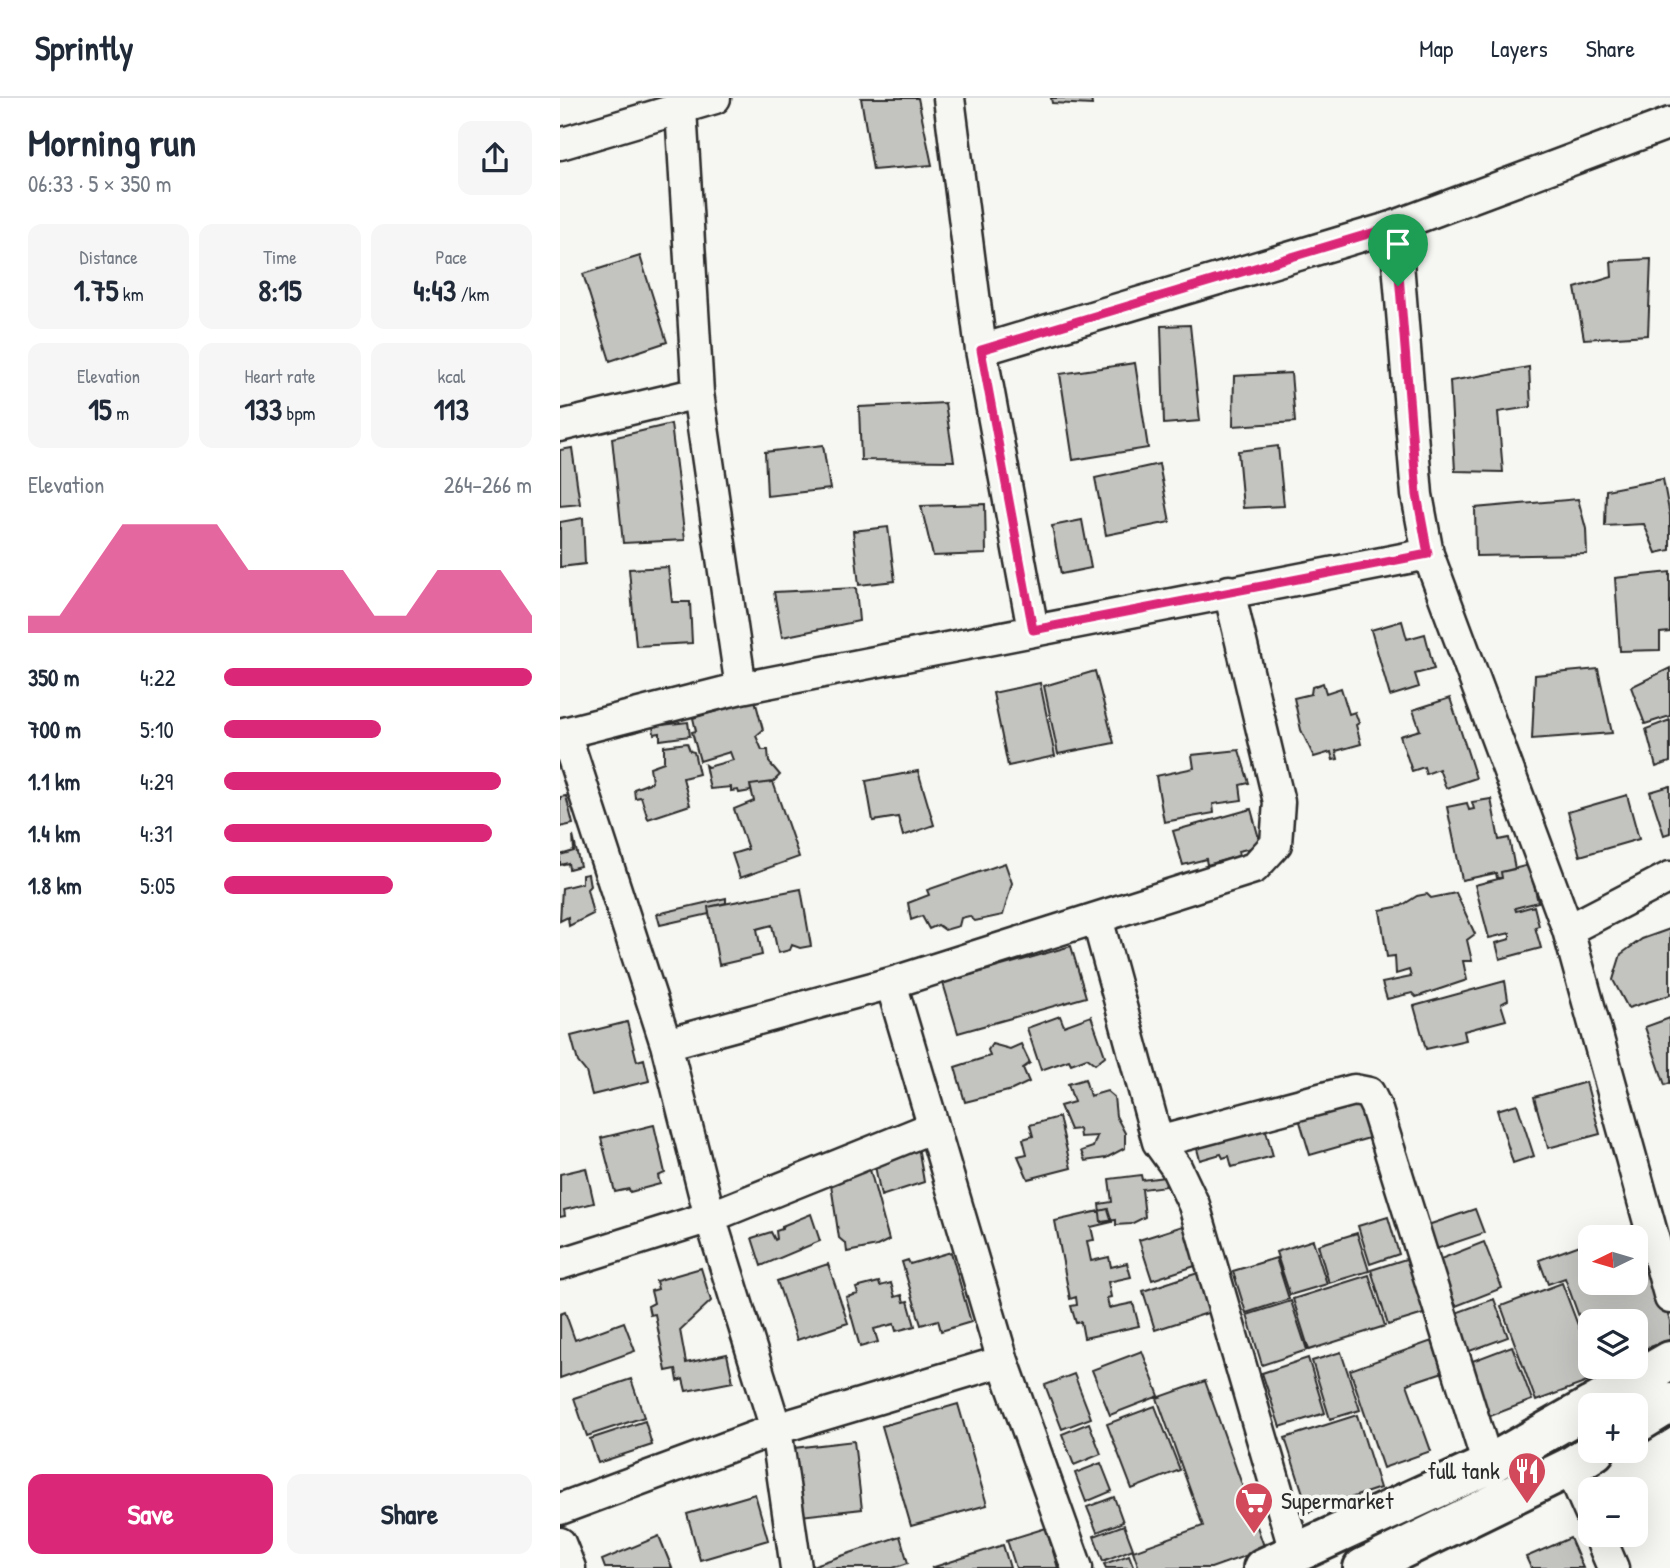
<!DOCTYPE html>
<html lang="en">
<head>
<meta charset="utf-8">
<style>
	body { margin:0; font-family:"Patrick Hand",sans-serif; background:#f6f6f7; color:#1f2937; height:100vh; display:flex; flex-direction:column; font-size:26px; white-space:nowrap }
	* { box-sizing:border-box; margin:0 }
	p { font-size:23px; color:#747a83 }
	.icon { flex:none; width:38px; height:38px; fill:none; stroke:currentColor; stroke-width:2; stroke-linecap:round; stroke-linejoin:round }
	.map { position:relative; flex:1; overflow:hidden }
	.panel { display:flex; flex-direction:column; background:#fff; width:560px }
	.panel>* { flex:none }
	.needle { width:46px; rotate:265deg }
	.tools { position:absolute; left:1018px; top:1127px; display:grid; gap:14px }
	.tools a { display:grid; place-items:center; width:70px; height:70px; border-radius:14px; background:#fff; box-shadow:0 7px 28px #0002; font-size:35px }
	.pin { position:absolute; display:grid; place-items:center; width:60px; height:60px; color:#fff; margin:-72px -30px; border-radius:50% 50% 50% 0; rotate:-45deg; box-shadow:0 0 7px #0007 }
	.pin .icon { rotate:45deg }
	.round { display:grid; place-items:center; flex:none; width:74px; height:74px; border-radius:14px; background:#f6f6f7 }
	.headline { display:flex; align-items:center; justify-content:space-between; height:119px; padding:0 28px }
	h1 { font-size:38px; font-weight:700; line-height:52px }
	.metrics { display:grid; grid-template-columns:repeat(3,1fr); gap:10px; height:119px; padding:7px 28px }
	.metrics div { display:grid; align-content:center; border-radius:14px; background:#f6f6f7; text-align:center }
	.metrics b { font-size:30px; font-weight:700 }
	.metrics small { font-size:19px; font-weight:400 }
	.metrics p { font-size:19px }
	.chart { height:196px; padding:14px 28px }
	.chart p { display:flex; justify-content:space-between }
	.chart svg { width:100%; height:126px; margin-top:7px; fill:#db2777; opacity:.7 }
	.primary-button { display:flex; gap:14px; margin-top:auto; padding:14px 28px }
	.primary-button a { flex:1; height:80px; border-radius:14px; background:#db2777; color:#fff; font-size:28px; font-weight:700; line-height:80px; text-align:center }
	.primary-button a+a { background:#f6f6f7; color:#1f2937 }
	ul { padding:0 28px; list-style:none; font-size:23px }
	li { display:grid; grid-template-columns:112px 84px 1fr; align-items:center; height:52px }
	li i { height:18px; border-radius:9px; background:#db2777 }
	header { display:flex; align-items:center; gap:42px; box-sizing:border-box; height:98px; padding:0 35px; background:#fff; border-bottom:2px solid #e0e1e3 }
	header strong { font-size:33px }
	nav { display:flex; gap:38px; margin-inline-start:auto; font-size:24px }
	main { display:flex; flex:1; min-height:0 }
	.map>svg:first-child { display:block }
	.building { fill:#c3c3c0; stroke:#2b2b2b; stroke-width:2 }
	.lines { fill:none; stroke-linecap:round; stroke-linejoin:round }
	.minor-casing { stroke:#2b2b2b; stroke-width:35 }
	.major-casing { stroke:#2b2b2b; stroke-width:44 }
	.minor { stroke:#f6f6f2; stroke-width:30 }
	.major { stroke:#f6f6f2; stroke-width:38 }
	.route-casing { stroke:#fff; stroke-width:14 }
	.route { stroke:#db2777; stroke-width:9 }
	.labels { text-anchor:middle; stroke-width:7; stroke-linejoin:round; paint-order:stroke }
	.poi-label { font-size:24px; fill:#2b2b2b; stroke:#f6f6f2; text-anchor:end }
</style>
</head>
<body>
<header>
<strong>Sprintly</strong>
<nav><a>Map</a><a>Layers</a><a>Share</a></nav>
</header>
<main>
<section class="panel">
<div class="headline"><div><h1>Morning run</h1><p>06:33 · 5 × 350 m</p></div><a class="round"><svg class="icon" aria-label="share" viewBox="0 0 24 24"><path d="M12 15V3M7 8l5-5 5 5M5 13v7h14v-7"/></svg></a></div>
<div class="metrics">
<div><p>Distance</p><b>1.75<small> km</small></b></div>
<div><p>Time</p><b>8:15</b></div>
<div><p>Pace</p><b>4:43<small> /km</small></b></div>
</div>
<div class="metrics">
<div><p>Elevation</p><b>15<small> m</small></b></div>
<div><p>Heart rate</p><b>133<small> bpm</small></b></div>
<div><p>kcal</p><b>113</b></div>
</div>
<div class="chart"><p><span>Elevation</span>264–266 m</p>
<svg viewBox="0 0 160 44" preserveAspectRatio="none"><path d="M0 44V38L10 38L20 22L30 6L40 6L50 6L60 6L70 22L80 22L90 22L100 22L110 38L120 38L130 22L140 22L150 22L160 38V44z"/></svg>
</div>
<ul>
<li><b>350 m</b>4:22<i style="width:100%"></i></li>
<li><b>700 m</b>5:10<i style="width:51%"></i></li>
<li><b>1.1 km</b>4:29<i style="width:90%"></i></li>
<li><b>1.4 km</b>4:31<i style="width:87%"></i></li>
<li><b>1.8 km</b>5:05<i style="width:55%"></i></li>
</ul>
<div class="primary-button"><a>Save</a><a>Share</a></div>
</section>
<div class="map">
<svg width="1110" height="1470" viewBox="0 0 1110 1470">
	<rect width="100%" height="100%" fill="#f6f6f2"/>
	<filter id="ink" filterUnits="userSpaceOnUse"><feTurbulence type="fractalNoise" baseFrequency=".0143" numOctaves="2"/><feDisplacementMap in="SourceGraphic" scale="14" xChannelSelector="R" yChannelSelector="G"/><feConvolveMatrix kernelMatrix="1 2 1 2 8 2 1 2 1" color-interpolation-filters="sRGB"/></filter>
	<g filter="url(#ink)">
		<path class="building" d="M301,0H358L372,67L313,72Z
			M491,0H531L532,7L492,5Z
			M80,158L107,244L50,263L23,176Z
			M1091,161L1088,237L1024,241L1015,190L1052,179L1051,163Z
			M630,227L640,323L604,326L601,228Z
			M575,265L588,350L513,362L500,276Z
			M969,269L971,309L938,314L943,374L895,373L890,283Z
			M731,275L735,324L673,328L674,278Z
			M385,305L394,363L301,362L299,309Z
			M111,326L125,442L63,445L52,340Z
			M263,347L270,391L207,398L205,354Z
			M718,348L724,408L683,410L678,353Z
			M12,350L20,406L0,408V352Z
			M599,366L610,424L546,437L535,380Z
			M1103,381L1110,418V452L1096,455L1084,426L1045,428L1046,392Z
			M1018,401L1026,431L1027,456L916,458L915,410Z
			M425,406L426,456L373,458L361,408Z
			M23,420L25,466L0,469V424Z
			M522,422L531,470L501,476L492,428Z
			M328,429L335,483L299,487L293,433Z
			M108,469L112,504H130L132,545L76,548L69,471Z
			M1110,474V534L1100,535V552L1060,553L1055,480Z
			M296,490L299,523L222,539L214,494Z
			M842,523L847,541L865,536L874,571L855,576L859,589L830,598L811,532Z
			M1110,570V618L1085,626L1071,589Z
			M1038,571L1052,635L972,641L975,577Z
			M535,573L554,645L498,656L484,588Z
			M480,585L495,658L448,668L433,595Z
			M763,585L766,595L781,590L789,616L795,614L799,625L796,627L801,646L776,653L778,661L773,662L771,654L754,659L741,632L734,600L751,596L752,589Z
			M890,600L916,680L886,690L879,671L866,676L864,669L852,673L840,638L860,632L853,612Z
			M195,602L203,632L196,638L202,652H208L209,664L220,677L213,684L190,687L191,693L179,695L178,692L171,693V689L150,691L145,667L148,669L173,662L170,654L140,663L132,634L136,633L133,620Z
			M1110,622V664L1096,669L1086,631Z
			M128,624L130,638L100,642V635L94,636L93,628Z
			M127,645L130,653L134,654L139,676L123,680L130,707L88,721L81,699L75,700L74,691L92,684L90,669L104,664V648Z
			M679,652L689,685L680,687L682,702L653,706L654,715L604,724L596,678L634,670L632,657Z
			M358,673L374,727L343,738L338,719L313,723L306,683Z
			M213,684L239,759L180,780L172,756L188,751L174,711L194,703L190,687Z
			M1110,688V735L1104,737L1090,694Z
			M1067,697L1079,741L1020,758L1008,714Z
			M6,698L13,726L0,729V699Z
			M931,701L939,742L949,740L955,771L941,774L942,780H937L936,775L902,782L887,709L907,705L909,712L914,711L912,704Z
			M691,711L701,748L678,753L679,758L647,767L646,761L623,767L613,733Z
			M13,738L20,768L9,771L8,765L0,767V757L14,753Z
			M445,765L452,785L443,817L415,823L409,818L401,820L399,828L385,832L378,827L369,831L362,818L351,822L348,805L369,797L367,792Z
			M969,767L978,804L955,810L956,813L974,808L979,828L975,829L981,850L940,861L936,845L950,841V835L929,840L915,787L942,780L941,774Z
			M28,776L30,788L27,791L33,816L9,828L8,819L0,823L2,790L22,785V777Z
			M241,791L251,848L240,850L232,847L230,852L218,855L212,827L197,831L202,857L159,867L148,809Z
			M896,795L915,836L907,842L912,863H903L907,882L856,899L852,895L827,901L822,885L851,879L849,872L836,876L835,858L827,859L820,812L841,808L857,798L867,796L871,800Z
			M166,800V805L148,809L149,816L100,827L97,816Z
			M1110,831V897L1068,910L1053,882L1061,856L1082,841Z
			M511,848L526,899L398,935L383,885Z
			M945,883L948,902L941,906L946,922L904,933L906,942L866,951L854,908Z
			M500,918L504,928L531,918L545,958L535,966L527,960L511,966L509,962L481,972L467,930Z
			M1110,920V985L1105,987L1085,929Z
			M67,924L77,963L84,961L89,983L32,997L26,974L18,964L11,938Z
			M432,946L450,951L461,946L470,965L463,970L469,984L452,992L405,1004L395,969L430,958L428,952Z
			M525,981L530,998L547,993L554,999L556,1018L565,1035V1050L546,1060L525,1063L521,1053L533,1049L537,1038L520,1039L519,1031L510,1032L500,1008L514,1004L508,986Z
			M1026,984L1040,1036L988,1050L974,999Z
			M804,998L816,1038L750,1057L738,1017Z
			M957,1006L974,1058L953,1065L937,1012Z
			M702,1018L713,1058L672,1069L669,1058L663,1060L661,1056L640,1062L636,1047Z
			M499,1019L511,1070L468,1081L458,1058L467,1056L463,1041L473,1038L470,1027Z
			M94,1027L105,1075L98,1078L100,1086L70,1094L69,1091L55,1094L41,1040Z
			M358,1048L364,1084L321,1098L314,1063Z
			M309,1068L329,1142L317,1148L287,1154L286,1146L279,1140L270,1080Z
			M26,1070L34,1105L4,1112L5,1118L0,1119V1076Z
			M581,1077L582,1082L613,1078L614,1087L582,1091L585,1119L571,1126L556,1127V1122L541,1124L539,1106L552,1104L549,1081Z
			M548,1111L552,1124L531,1129L534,1142L527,1143L531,1163L549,1159L551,1169L567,1165L571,1179L548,1184L551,1199L547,1200L549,1210L573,1205L579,1228L524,1240L521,1224L516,1225L511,1208L517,1207L516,1199L510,1201L495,1123Z
			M915,1111L924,1135L876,1151L868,1127Z
			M251,1116L260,1143L201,1168L192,1140L211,1134L215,1142L217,1141L216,1133L222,1131V1128Z
			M828,1119L839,1156L810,1166L798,1128Z
			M629,1126L641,1166L592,1182L579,1142Z
			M1076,1127L1110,1223V1242L1076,1254V1223H1031V1252L1005,1180L988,1186L979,1162L1031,1143V1185H1076V1139H1042Z
			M797,1135L809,1173L769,1185L758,1147Z
			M753,1142L767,1186L730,1197L716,1154Z
			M924,1144L942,1190L896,1208L878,1162Z
			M391,1154L411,1224L381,1233L378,1222L361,1227L342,1164L348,1162L350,1166Z
			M852,1159L870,1214L828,1227L811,1172Z
			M716,1160L729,1201L686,1215L673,1173Z
			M268,1166L288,1225L237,1242L217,1183Z
			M141,1170L151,1203L120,1232L126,1265L167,1256L173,1284L126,1293L123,1281L118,1283L116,1271L106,1273L95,1216L90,1217L88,1208L94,1205L91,1193L98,1191L96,1183Z
			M647,1172L660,1211L595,1232L583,1193Z
			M809,1177L825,1228L749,1252L733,1201Z
			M319,1184L320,1188L331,1185L335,1199L342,1197L344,1204L348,1203L355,1228L336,1233L334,1226L314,1231L318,1244L300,1249L286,1199L298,1196L296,1190Z
			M1002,1185L1038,1280L976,1303L941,1208Z
			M934,1201L948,1239L907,1254L893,1216Z
			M731,1203L747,1252L702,1267L687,1217Z
			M5,1214L15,1242L64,1224L75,1253L0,1280V1216Z
			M872,1243L883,1274L847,1286L871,1353L823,1370L790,1272Z
			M952,1248L972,1302L928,1319L907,1265Z
			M582,1253L599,1298L550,1317L532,1272Z
			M781,1254L800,1312L770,1321L752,1263Z
			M748,1260L765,1315L720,1329L702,1275Z
			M514,1276L531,1320L502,1331L485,1287Z
			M71,1281L84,1319L27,1338L14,1300Z
			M645,1283L705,1451L651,1470H579L573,1453L643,1428L597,1300Z
			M398,1306L427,1407L351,1428L322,1328Z
			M595,1308L620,1372L572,1391L547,1326Z
			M797,1317L820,1390L749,1414L725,1340Z
			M85,1323L92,1347L38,1365L30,1341Z
			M529,1325L541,1356L514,1367L502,1336Z
			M294,1343L302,1411L241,1418L234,1350Z
			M541,1365L552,1393L526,1404L515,1375Z
			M195,1396L208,1442L140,1462L127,1416Z
			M554,1399L563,1424L537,1434L527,1409Z
			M564,1427L573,1451L543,1463L534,1438Z
			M486,1430L498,1470H456L447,1442Z
			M99,1438L112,1470H45L42,1462Z
			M340,1438L348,1465L333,1470H246Z
			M1010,1440L1023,1470H971L966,1459Z
			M443,1447L450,1470H371Z
			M569,1457L574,1470H546L544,1466Z"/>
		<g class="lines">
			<defs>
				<path id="minor" d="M389,0L421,252L473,532
					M121,11L138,295L181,590
					M0,46L155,0
					M835,128L857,397L868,456L1008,832L1110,1200
					M421,252L835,128L1110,25
					M0,328L138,295
					M5,635L106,946L150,1119L216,1331L236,1470
					M0,636L181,590L868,456
					M537,820L598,1044L616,1069L634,1107L736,1457
					M1008,832L1110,779
					M331,885L443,1263L517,1470
					M106,946L331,885L694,770L716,746L719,704L669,493
					M598,1044L794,992L809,995L816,1009L928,1367
					M0,1166L150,1119L373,1029
					M1010,1369L1031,1417
					M0,1411L216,1331L443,1263
					M1039,1437L1053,1470
					M0,1445L10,1470"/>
				<path id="major" d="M1033,1307L1110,1263
					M1076,1326L1110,1305
					M703,1470L928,1367L1031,1308
					M803,1470L1010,1369L1035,1353"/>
			</defs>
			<use href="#minor" class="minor-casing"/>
			<use href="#major" class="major-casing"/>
			<use href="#minor" class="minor"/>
			<use href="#major" class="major"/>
		</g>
	</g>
	<g class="lines" filter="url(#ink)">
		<defs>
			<path id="route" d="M835,128L857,397L868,456L473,532L421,252Z"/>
		</defs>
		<use href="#route" class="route-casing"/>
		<use href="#route" class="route"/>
	</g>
	<defs>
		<symbol id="restaurant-pin" viewBox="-11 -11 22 30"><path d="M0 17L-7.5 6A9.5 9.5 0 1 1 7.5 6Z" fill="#d1495b" stroke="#f6f6f2"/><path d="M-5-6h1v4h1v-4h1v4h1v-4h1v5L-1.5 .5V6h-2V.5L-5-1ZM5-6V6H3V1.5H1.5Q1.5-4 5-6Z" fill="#fff"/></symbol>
		<symbol id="supermarket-pin" viewBox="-11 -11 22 30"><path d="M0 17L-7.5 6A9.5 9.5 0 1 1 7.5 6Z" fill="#d1495b" stroke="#f6f6f2"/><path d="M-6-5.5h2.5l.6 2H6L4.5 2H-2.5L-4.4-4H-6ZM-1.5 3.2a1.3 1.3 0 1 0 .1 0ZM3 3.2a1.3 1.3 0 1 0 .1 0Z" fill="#fff"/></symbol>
	</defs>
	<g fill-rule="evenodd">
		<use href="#restaurant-pin" x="945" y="1351" width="44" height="60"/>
		<use href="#supermarket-pin" x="672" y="1381" width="44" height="60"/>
	</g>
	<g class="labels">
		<g class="poi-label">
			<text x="940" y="1381">full tank</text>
			<text x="721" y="1411" text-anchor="start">Supermarket</text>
		</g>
	</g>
</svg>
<div class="tools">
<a><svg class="needle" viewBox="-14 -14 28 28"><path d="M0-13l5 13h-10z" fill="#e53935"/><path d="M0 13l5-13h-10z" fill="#747a83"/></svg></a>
<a><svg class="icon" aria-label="layers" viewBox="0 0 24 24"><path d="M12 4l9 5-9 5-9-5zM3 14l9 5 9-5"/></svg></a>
<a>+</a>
<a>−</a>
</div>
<div class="pin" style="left:838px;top:188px;background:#1e9e55"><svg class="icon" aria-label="arrive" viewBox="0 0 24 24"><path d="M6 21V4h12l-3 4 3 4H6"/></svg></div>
</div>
</main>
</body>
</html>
